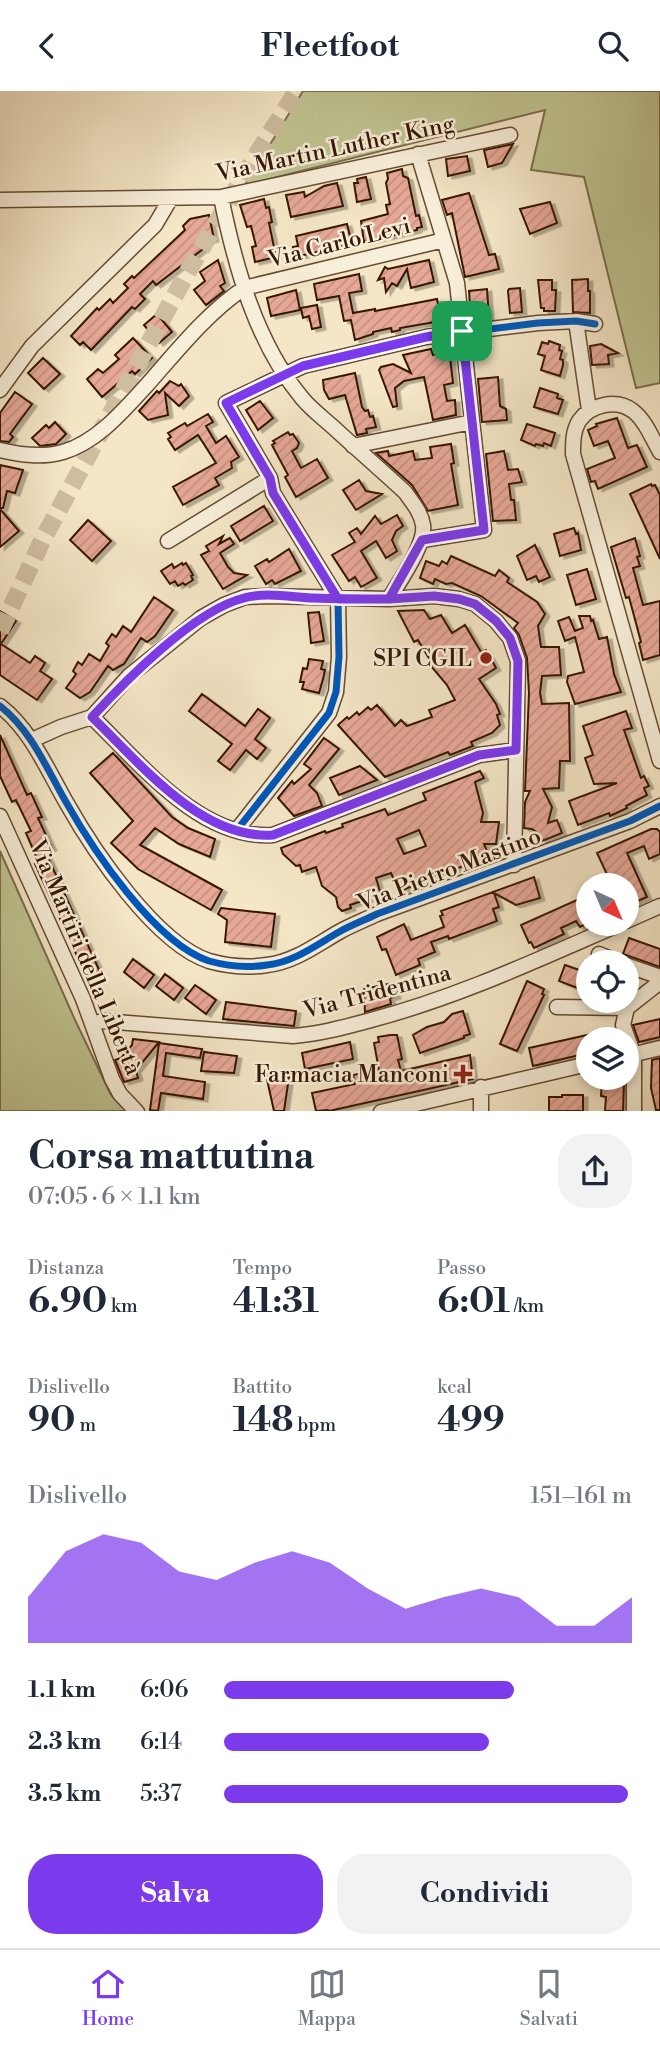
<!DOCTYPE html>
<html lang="it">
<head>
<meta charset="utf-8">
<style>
	body { margin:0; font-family:"Libre Bodoni",serif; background:#f2f2f3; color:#1f2937; height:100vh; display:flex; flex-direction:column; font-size:26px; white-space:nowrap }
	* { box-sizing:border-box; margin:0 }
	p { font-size:23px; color:#747a83 }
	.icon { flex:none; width:38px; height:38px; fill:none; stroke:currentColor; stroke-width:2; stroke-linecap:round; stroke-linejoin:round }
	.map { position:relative; height:1020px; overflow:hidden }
	.side { display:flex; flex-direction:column; background:#fff; flex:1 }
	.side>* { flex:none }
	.needle { width:46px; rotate:136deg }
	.tools { position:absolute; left:576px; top:782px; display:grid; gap:14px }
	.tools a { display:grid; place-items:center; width:63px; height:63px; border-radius:50%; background:#fff; box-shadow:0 4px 10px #0003; font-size:35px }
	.pin { position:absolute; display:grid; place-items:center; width:60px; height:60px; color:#fff; margin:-30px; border-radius:14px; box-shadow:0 4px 10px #0006 }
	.round { display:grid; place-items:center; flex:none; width:74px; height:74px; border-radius:28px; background:#f2f2f3 }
	.headline { display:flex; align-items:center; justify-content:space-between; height:119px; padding:0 28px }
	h1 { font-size:38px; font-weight:700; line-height:52px }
	.figures { display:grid; grid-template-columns:repeat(3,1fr); gap:10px; height:119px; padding:7px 28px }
	.figures div { display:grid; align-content:center }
	.figures b { font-size:35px; font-weight:700 }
	.figures small { font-size:19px; font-weight:400 }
	.figures p { font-size:19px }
	.chart { height:196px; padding:14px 28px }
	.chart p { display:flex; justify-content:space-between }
	.chart svg { width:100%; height:126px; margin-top:7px; fill:#7c3aed; opacity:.7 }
	.button { display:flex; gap:14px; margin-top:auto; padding:14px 28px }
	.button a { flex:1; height:80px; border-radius:28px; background:#7c3aed; color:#fff; font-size:28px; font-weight:700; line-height:80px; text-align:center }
	.button a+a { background:#f2f2f3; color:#1f2937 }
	ul { padding:0 28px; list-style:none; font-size:23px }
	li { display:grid; grid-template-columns:112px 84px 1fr; align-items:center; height:52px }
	li i { height:18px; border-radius:9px; background:#7c3aed }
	header { display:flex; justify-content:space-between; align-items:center; height:91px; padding:0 28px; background:#fff; font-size:32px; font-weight:700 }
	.dock { display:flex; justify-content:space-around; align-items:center; height:98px; border-top:2px solid #e0e1e3; background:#fff; font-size:19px; color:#747a83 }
	.dock a { display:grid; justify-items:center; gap:4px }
	.dock .selected { color:#7c3aed }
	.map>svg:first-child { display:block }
	.grass { fill:#c0c492; stroke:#7c6e4c; stroke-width:2 }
	.building { fill:url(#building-hatch); stroke:#371705; stroke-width:2; fill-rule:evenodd; filter:url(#shadow) }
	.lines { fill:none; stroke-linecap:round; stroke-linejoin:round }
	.major-tunnel { stroke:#cebd9f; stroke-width:18; stroke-dasharray:18 9; stroke-linecap:butt }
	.minor-casing { stroke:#664b35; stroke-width:17 }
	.minor { stroke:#f8efda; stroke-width:14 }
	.cycleway-casing { stroke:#f8efda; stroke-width:11 }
	.cycleway { stroke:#0057b8; stroke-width:7 }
	.route-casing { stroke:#fff; stroke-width:14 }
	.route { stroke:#7c3aed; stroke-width:9 }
	.poi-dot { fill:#8f2418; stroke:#f8efda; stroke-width:2.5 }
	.labels { text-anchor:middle; stroke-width:5; stroke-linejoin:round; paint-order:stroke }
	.street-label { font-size:23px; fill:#371705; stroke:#f8efda }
	.poi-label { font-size:23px; fill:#371705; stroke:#f8efda; text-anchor:end }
</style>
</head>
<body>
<header><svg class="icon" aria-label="back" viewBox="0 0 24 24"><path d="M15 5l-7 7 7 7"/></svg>Fleetfoot<svg class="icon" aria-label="search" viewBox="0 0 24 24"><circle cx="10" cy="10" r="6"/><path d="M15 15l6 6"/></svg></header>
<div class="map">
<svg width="660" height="1021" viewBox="0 0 660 1021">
	<defs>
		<pattern id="building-hatch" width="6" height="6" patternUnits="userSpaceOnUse" patternTransform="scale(1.75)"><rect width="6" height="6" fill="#e6a897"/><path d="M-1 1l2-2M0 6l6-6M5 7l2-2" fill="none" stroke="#c69081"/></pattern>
		<filter id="shadow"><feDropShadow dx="4.5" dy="2.5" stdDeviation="0" flood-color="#0004"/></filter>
	</defs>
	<rect width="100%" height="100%" fill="#f4e6c6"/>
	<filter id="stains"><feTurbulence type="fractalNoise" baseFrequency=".00286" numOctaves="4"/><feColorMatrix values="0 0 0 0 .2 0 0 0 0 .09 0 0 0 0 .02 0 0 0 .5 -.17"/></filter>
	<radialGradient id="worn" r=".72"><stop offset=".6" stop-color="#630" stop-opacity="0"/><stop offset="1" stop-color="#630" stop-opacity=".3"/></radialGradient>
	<path class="grass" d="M303,0H660V292L636,297L584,86L531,79L545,19L245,94Z
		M0,760L75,929L111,1004L127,1020H0Z"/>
	<path class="building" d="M513,53L502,72L488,76L484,59Z
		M467,65L470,80L448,85L446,68Z
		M402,78L403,85L408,87L416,125L419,124L422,136L417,137V139L364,151L361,130L388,123L386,114L390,113L386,92L388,88L387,82Z
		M366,86L371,108L357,111L354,92H358L357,88Z
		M337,92L343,115L291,126L286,104L304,101L305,106L324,95Z
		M469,102L489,164L495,163L499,178L465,186L452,122L447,124L442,109Z
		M264,108L266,117L269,116L272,131L269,132L276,166L255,171L252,156L256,155L251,135L247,136L240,114Z
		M550,111L557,132L530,143L520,118Z
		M209,124L214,148L199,152L203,158L156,194L153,190L140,203L145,208L135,218L132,216L91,259L83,251L80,254L71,245L97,217L99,219L110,208L113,212L128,197L124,193L132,185L134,187L185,139L183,135L190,128Z
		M347,133L352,153L295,166L293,156L298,155L296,145Z
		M218,169L225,192L220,195L224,200L206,214L194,199L205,190L200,181Z
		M429,169L434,191L411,197L407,178L397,195L392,192L386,201L384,187L378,189L385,176L388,178Z
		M359,183L362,200L349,202L353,222L375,218V220L437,208L441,230L400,237V239L392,241L391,237L373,241V243L355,249L351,229L344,230L339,205L317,209L314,193Z
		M588,188V200H590V222L573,221L572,189Z
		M538,189H552V199H556L555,220H544V217H541Z
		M520,197L522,221L510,222L508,200L509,198Z
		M487,198L489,226L471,228L469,200Z
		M296,199L300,219L271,225L267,207Z
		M317,214L321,236L312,238L309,225L303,227L301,217Z
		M157,223L172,241L159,252L144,234Z
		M133,247L152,267L135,283L132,280L102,306L87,288L98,278L103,282L119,268L115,264Z
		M549,250L560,254L559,259L562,260L560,268L563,269V274L560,285L541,279L545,265L538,263L542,251L548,253Z
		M601,253L618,262L608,264L609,273L592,274L590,255Z
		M431,258L433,264L440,262L442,268L450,266L453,292L444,294L447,310L455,309L456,324L433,329L424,286L404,290L395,297L397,315L393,316L379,279L381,276L393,273L411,282L403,264Z
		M43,267L60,283L44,298L28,282Z
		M355,282L362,316L365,320L368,319L370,326L373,325L376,336L366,338L367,342L357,344L345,304L329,308L324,299L323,289Z
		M498,286L500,315L506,318L507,329L482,331L478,288Z
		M170,290L179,295L181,293L189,305L179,315L165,302L168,324L148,329L139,320L157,300L159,302Z
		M540,297L558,303L557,307L563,309L558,323L534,316Z
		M15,301L32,313L10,343L13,346L9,351L0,350V322Z
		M260,310L273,327L258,339L246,319Z
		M208,323L213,331L206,335L216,352L226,345L239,366L231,371L232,377L215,387L219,394L183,414L173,396L216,372L198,344L175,359L168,348L171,346L168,342L185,332L187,335Z
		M617,327L628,357L637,354L647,376L598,398L595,390L591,391L587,378L615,367L608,350L594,355L588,339L597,335L596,333Z
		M55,331L66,343L56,353L40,355L32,347L46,334L49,337Z
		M527,333L555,342L551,355L544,352L543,355L536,353L535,355L521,349Z
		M288,341L290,344L293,343L299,352L297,357L292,360L301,377L317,368L328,387L296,406L285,386L288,384L272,354L275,352L273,350Z
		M451,353L454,372L451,373L458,414L428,420L412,394L376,362L388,360L389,365L413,360L415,369L432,367L430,356Z
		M504,360L508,379L518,378L522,391L509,393L511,409H514L516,429L493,430L486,363Z
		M0,374L23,379L15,402L7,400L3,417H0Z
		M359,389L366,400L382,403L356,419L343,399Z
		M651,393L652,395L655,394L660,404V468L630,403Z
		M264,415L273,430L240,450L231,435Z
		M0,418L19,440L0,456Z
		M397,424L403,435L396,440L392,449L397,460L386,467L376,450L361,460L377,487L361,496L355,486L349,490L332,464L355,451L349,442L357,437L361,443L375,425L381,433Z
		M88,429L111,450L92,470L70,449Z
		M574,437L576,443L578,442L581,459L560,465L554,443Z
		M223,445L219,453L230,447L234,453L220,462L228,476L234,482L247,484L223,498L201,464L209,460L206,455Z
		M635,447L640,465L637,466L640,475L633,477L643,514L660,510V564L643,569L639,552L641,551L629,506L626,507L611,456Z
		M535,454L550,486L539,491L536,485L527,489L517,465Z
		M289,458L301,480L275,493L272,489L266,493L255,475L267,468L269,471Z
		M451,465L495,485L499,479L509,487L507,491L537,511L545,523L538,535L541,556H559L561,584L542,585L540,602L542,613L569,612L570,670H560L559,697L543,698L552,716L548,732L557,729L562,742L542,750L539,743L532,738L524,737L525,711L530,700H525L529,602L527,567L519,544L514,537L518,532L481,505L452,492L446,493L435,488L433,493L420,487L426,470L439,475L442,470L447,473Z
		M182,472L183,474L186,472L193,484L191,485L193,489L185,494L183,492L178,495L175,490L170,493L161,480L172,473L174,477Z
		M587,478L596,508L576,514L567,484Z
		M154,506L173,519L155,545L147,551L141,547L124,573L113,579L108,575L90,601L80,607L66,597L76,583L73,580L78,571L82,574L89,563L100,570L109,555L106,552L112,543L116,546L123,535L131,541Z
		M424,519L430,528L441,524L452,542L465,534L481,561L486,559L496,577L479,588L496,613L500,623L497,624L500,634L492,642L471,651L473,655L450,664L448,661L385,686L338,634L347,626L349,628L357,621L359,624L368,616L371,619L377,614L395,635L401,629L407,635L432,626L429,619L455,609L447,594L431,575L433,574L418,549L414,551L398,520Z
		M0,520L16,530L1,553L30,572L35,565L45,572L40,580L52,588L37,609L0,584Z
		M319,521L324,550L311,552L308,522Z
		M579,525H590L591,530L593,529L599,548L607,546L614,583L621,601L575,613L567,591L568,585L584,581L575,546L565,550L558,530L569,526L575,540L583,537Z
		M309,568L323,570L321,578L325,579L323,588L319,602L302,598L304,591H300L303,577L307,578Z
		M202,603L245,635L258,618L270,627L255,648L266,657L257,668L246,659L230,679L218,670L232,653L189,620Z
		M626,620L632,637L624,639L641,687L644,685L649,695L644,697L647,704L626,715L627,717L610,725L609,722L578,734L569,710L617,692L594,693L585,667L593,664L583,635Z
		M0,644L27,704L31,702L42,726L38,727L52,757L45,760L101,883L88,889L35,773L39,772L26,742L31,740L16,709L12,711L0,685Z
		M324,647L339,658L309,694L317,702L322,715L294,725L278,707L292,690L294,693L311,678L304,673Z
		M113,662L172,726L188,737L215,748L210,766L179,753L155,737L140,754L222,799L211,819L138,778L111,752L133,730L90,682Z
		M360,675L377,689L339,704L330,687Z
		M480,680L484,687L475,691L483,722L481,731H499L496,753H484L487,760L479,765L480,768L439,785L438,783L415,792L416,794L399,800L391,782L376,787L381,804L350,814L351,817L342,820L338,816L336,806L322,795L316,776L302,781L300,774L296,775L283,763L281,757L325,740L326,742L343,736L342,733L385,718L388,724L426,709L423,702ZM419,739L426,755L404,763L397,748Z
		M651,738H657L660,741V763L649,768L644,755L627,762L647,806L626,815V794H612L597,762Z
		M534,786L540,807L516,814L494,802L499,816L493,818L497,830L449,848L448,845L431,851L435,861L418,868L420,874L396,884L386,858L382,859L377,846L404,833L411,849L444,836L440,825L443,824L441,820Z
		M588,804V832L580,836L576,830L561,837L564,843L534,857L531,851L529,852L521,834Z
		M221,817L275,823L271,856L225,851L227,829L218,823Z
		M629,847L660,858V876L623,863Z
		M133,868L154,884L144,897L124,881Z
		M565,874L588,882V901L559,890Z
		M165,883L183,897L174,909L156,895Z
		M527,890L544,898L542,903L544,904L517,960L500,953Z
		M393,892L396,905L390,907L391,913L365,921L364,898Z
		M195,894L216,909L206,923L185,907Z
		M226,911L296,920L294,935L223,928Z
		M463,920L470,943L464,945V947L420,962L413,944L427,936L444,931L452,923Z
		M660,928V946L639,951L633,934Z
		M614,938L618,948H588V962L533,975L529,957Z
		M390,944H397L402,968L398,969L401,980L470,964L473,988L329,1020L328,1019L316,1020L312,1002L355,993L353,984L379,979L374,952L379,951L378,946Z
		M133,948L159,951L136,979L138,987L124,991L115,969L121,967L132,954Z
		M350,951L353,968L305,978L302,962Z
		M159,952L202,958L200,967L166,962L163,985L205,991L203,1008L161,1002L158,1020L150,1019Z
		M204,961L237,965L234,982L201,980Z
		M660,967V1019H656L651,997L652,969Z
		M266,984L289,986L284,1020H274Z
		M602,989L624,990L623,1020H605L606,1006L601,1005Z
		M562,1004H583V1020H549V1006H562Z"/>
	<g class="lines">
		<path class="major-tunnel" d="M0,540L43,448L187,182L255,66L297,0"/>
		<defs>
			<path id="minor" d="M418,63L457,192L484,439L422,449
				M221,106C235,175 256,252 302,307C311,318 323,327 333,336C357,358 381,379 405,401C412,411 421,421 423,434C426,453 399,491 389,508
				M0,109L221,106L510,44
				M576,230L589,319
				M0,299L32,255L155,134L171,107
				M353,355L472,331
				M0,359C21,364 42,367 63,361C97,351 123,320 146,295C177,260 206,223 244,197L444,149
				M660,361C652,347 645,329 633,320C616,307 590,314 579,330C573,340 573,351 573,363L660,670
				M168,450L270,387
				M0,615C31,639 47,678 66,711C93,759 155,852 209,870C227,875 248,877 267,874C294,871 316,854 339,841C351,834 365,829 377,823L630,730L660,715
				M92,626C139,671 200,749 273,744L479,664L516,659
				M32,649L61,636L92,626L129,585L201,527L224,514L245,506L269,505L389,508L434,505L459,508L475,513L496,530L510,547L518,570L514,774
				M0,725L83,908L112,988L120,1003L137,1021
				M237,739L329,622L336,601L339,566L338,508L273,402L270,387L226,312L303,275L426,246L538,232L576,230L595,233
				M626,830L660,815
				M599,863L621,872
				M626,874L660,886
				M557,916L627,917
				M627,917L623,934L634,964V1021
				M627,917L660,891
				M92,933L103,930L293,945C320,943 345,936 371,929C458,906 537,869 620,833
				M627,965L660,957
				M381,1021L588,973
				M481,1021V996"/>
		</defs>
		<use href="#minor" class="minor-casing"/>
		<use href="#minor" class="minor"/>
		<defs>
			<path id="cycleway" d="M0,615C31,639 47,678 66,711C93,759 155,852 209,870C227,875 248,877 267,874C294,871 316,854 339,841C351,834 365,829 377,823L630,730L660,715
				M237,739L329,622L336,601L339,566L338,508L273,402L270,387L226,312L303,275L426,246L538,232L576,230L595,233"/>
		</defs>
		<use href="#cycleway" class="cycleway-casing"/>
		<use href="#cycleway" class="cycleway"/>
	</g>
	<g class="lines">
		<defs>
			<path id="route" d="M462,240L484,439L422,449L389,508C364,508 339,508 314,507C291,506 265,501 244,507C195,519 126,589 92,626C139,671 201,749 273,744L479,664L516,659L518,570L510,547L496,530L475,513L459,508L434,505L389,508H338L273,402L270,387L226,312L303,275L426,246L462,240"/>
		</defs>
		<use href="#route" class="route-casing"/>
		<use href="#route" class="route"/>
	</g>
	<g class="poi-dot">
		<circle cx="486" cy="567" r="7"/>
		<path d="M459.5 972.5h7v7h7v7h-7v7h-7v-7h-7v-7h7z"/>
	</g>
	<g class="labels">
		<g class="street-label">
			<text transform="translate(335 57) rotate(-12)" y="8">Via Martin Luther King</text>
			<text transform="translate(339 151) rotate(-14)" y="8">Via Carlo Levi</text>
			<text transform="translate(449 778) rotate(-21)" y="8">Via Pietro Mastino</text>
			<text transform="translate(86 866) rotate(67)" y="8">Via Martiri della Libertà</text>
			<text transform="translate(377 900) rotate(-15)" y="8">Via Tridentina</text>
		</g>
		<g class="poi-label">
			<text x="472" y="575">SPI CGIL</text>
			<text x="449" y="991">Farmacia Manconi</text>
		</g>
	</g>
	<rect width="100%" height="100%" filter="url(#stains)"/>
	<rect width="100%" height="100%" fill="url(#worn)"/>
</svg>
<div class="tools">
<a><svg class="needle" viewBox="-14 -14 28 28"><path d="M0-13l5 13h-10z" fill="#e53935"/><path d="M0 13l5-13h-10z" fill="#747a83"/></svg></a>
<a><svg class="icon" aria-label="locate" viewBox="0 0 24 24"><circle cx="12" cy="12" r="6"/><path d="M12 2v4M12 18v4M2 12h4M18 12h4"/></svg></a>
<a><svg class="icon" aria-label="layers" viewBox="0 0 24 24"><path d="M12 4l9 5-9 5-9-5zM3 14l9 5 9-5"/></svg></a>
</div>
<div class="pin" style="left:462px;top:240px;background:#1e9e55"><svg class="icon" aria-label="arrive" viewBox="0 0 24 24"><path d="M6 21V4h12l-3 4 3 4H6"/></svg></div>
</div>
<section class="side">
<div class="headline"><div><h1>Corsa mattutina</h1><p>07:05 · 6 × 1.1 km</p></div><a class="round"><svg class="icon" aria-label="share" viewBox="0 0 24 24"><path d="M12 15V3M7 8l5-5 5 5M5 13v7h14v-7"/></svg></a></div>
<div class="figures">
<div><p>Distanza</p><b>6.90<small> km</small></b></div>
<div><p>Tempo</p><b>41:31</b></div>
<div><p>Passo</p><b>6:01<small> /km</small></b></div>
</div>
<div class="figures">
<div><p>Dislivello</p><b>90<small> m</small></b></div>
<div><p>Battito</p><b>148<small> bpm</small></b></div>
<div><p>kcal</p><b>499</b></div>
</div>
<div class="chart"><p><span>Dislivello</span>151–161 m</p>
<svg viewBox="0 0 160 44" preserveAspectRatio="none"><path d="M0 44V28L10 12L20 6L30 9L40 19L50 22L60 16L70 12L80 16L90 25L100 32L110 28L120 25L130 28L140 38L150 38L160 28V44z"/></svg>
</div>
<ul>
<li><b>1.1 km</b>6:06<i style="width:71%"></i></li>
<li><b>2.3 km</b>6:14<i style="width:65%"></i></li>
<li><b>3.5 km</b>5:37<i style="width:99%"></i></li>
</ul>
<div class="button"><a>Salva</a><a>Condividi</a></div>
</section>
<nav class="dock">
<a class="selected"><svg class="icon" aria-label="home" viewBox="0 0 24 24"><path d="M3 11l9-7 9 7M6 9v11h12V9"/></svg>Home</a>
<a><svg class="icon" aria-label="map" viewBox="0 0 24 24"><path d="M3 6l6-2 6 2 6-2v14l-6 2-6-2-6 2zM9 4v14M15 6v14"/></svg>Mappa</a>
<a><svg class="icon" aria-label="saved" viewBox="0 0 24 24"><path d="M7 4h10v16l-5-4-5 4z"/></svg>Salvati</a>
</nav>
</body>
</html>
